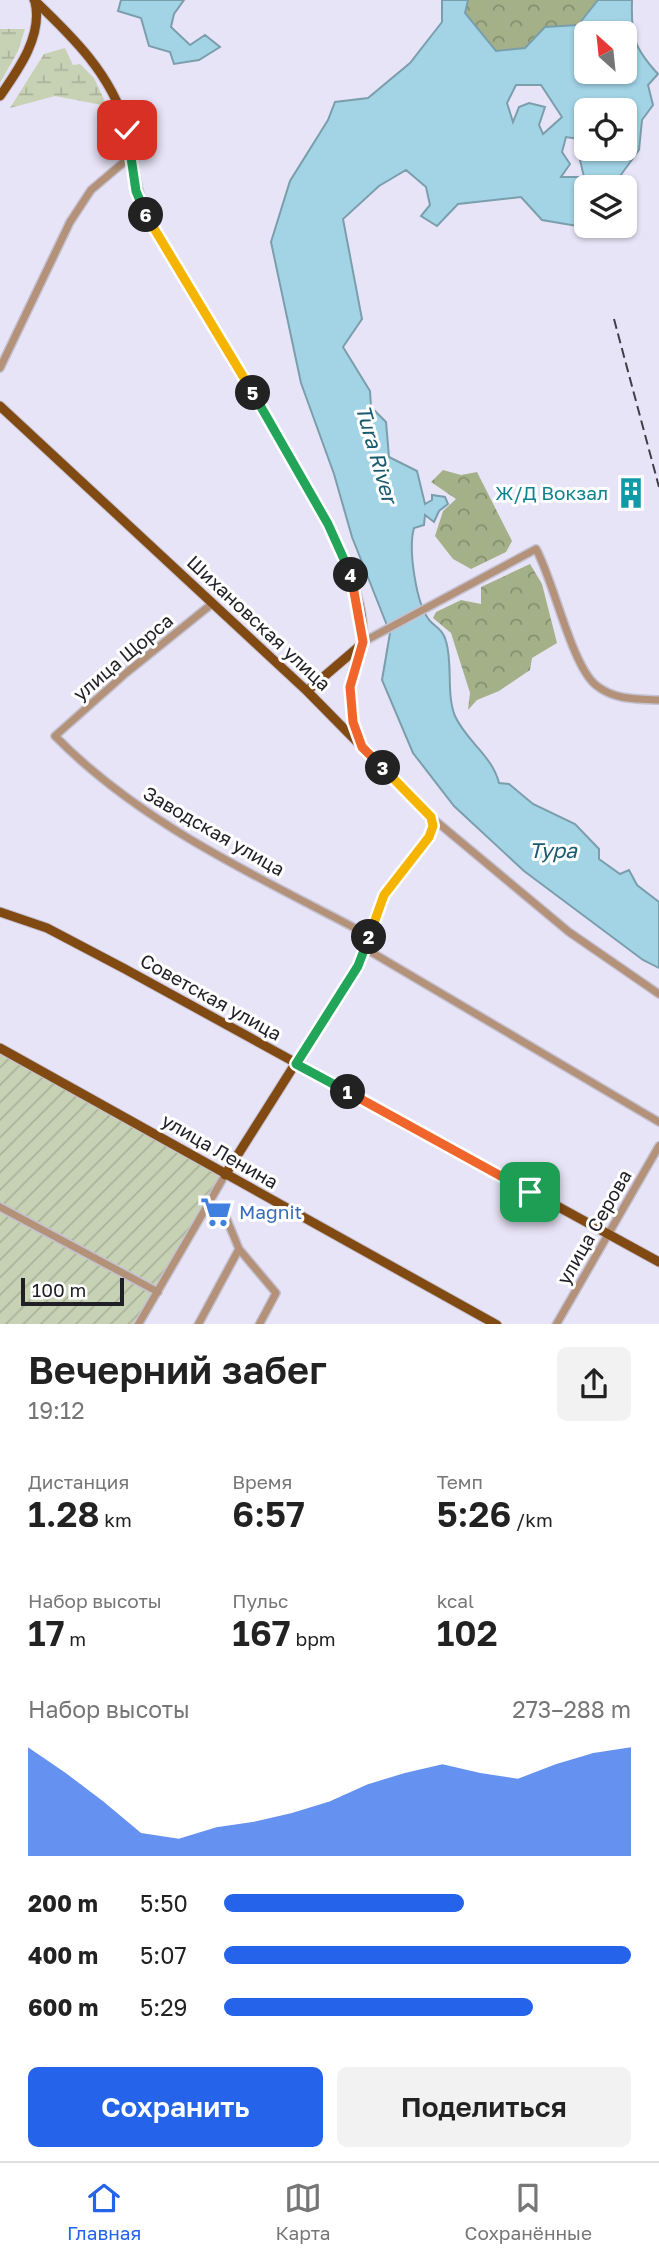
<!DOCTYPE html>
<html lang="ru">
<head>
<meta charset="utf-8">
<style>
	body { margin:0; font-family:"Golos Text",sans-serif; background:#f2f2f2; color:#222; height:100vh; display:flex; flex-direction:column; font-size:26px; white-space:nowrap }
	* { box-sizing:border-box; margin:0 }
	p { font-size:23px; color:#767676 }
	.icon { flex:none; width:38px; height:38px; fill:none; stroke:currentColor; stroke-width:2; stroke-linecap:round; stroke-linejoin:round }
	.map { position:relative; height:1324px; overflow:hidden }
	.drawer { display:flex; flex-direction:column; background:#fff; flex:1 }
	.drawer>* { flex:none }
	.needle { width:46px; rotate:333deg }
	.controls { position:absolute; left:574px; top:21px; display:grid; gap:14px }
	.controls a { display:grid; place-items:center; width:63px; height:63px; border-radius:10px; background:#fff; box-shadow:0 2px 5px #0004; font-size:35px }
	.scale { position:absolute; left:21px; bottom:18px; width:103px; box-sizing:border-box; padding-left:7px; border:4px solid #211f26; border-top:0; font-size:19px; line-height:24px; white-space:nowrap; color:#211f26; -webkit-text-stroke:5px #fff; paint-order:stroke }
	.pin { position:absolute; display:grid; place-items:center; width:60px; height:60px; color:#fff; margin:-30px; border-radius:14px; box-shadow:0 4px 10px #0006 }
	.km { position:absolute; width:35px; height:35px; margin:-18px; border-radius:50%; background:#222; color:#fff; font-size:19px; line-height:35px; text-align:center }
	.round { display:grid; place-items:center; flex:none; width:74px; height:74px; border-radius:10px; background:#f2f2f2 }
	.summary { display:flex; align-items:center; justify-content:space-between; height:119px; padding:0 28px }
	h1 { font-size:38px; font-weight:600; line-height:52px }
	.metrics { display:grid; grid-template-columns:repeat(3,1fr); gap:10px; height:119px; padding:7px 28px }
	.metrics div { display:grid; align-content:center }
	.metrics b { font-size:35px; font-weight:600 }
	.metrics small { font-size:19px; font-weight:400 }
	.metrics p { font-size:19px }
	.chart { height:196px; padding:14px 28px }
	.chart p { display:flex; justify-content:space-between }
	.chart svg { width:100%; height:126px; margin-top:7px; fill:#2563eb; opacity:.7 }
	.button { display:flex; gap:14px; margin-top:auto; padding:14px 28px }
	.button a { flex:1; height:80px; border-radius:10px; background:#2563eb; color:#fff; font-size:28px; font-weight:600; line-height:80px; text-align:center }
	.button a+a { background:#f2f2f2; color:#222 }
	ul { padding:0 28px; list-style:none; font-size:23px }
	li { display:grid; grid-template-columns:112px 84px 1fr; align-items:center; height:52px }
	li i { height:18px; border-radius:9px; background:#2563eb }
	.tab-bar { display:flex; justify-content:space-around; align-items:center; height:98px; border-top:2px solid #e0e0e0; background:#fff; font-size:19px; color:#767676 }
	.tab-bar a { display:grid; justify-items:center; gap:4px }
	.tab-bar .on { color:#2563eb }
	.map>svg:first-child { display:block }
	.forest { fill:url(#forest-crowns) }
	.wetland { fill:url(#wetland-marsh) }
	.garden { fill:url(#garden-furrows) }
	.water { fill:#a2d4e6; stroke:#7b9eac; stroke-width:2; fill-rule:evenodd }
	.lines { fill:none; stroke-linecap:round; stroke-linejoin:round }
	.minor-casing { stroke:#c4c1d1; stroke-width:10 }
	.major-casing { stroke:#c4c1d1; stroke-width:11 }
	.minor { stroke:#b39279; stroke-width:7 }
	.major { stroke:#824a13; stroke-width:9 }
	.rail { stroke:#403e47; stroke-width:2; stroke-dasharray:10 5; stroke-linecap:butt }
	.split-1-casing { stroke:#fff; stroke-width:14 }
	.split-2-casing { stroke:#fff; stroke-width:14 }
	.split-3-casing { stroke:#fff; stroke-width:14 }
	.split-4-casing { stroke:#fff; stroke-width:14 }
	.split-5-casing { stroke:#fff; stroke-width:14 }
	.split-6-casing { stroke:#fff; stroke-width:14 }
	.split-7-casing { stroke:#fff; stroke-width:14 }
	.split-1 { stroke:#f0652b; stroke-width:9 }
	.split-2 { stroke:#22a559; stroke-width:9 }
	.split-3 { stroke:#f5b400; stroke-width:9 }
	.split-4 { stroke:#f0652b; stroke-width:9 }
	.split-5 { stroke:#22a559; stroke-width:9 }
	.split-6 { stroke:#f5b400; stroke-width:9 }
	.split-7 { stroke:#22a559; stroke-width:9 }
	.labels { text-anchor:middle; stroke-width:6; stroke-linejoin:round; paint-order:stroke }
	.culture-label { font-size:19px; fill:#0d838f; stroke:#fff; text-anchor:end }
	.street-label { font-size:19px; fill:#211f26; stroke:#fff }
	.shop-label { font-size:19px; fill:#366cbe; stroke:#fff; text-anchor:start }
	.water-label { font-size:21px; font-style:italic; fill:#1a5a6e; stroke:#fff }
</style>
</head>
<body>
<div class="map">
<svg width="659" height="1325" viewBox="0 0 659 1325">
	<defs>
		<pattern id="forest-crowns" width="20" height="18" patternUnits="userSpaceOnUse" patternTransform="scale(1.75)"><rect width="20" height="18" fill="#a4b188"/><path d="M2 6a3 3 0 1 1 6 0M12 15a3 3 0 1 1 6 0" fill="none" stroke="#858f6f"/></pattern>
		<pattern id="wetland-marsh" width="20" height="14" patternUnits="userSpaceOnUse" patternTransform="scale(1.75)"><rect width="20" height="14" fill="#c7d1b4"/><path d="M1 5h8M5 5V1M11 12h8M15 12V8" fill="none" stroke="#abb39b"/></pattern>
		<pattern id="garden-furrows" width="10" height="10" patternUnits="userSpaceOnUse" patternTransform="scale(1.75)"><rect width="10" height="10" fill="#c7d1b4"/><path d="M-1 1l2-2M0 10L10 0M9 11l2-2" fill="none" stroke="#abb39b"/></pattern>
	</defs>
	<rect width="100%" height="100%" fill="#e8e4f7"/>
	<path class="forest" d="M468,0H598L578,25L545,27L525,48L496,51L465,13Z
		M443,470L461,475L477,472L512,541L506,552L471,569L453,559L435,536L443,511L456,499L431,482Z
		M530,564L542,584L557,643L532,658L530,670L499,691L477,700L468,710L470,693L451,633L433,618L436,612L461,600L481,604V587Z"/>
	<path class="wetland" d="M0,29H25L18,51L0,83Z
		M65,48L73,65L80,64L94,78L107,106L55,96L10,108L44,54Z"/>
	<path class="garden" d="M0,1049L225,1175L138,1324H0Z"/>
	<path class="water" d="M121,0H184L174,14L171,27L190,45L205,35L220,47L199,60L174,64L170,52L149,46L141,18L118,11Z
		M442,0H468L465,13L496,51L525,48L545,27L578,25L598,0H632C631,36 633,47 658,74L648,85L653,105L642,120L639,150L612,187H586V226H619L620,229H595L542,220L521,197L458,204L437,226L421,216L430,205L426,187L406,170L379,186L343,219L362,319L343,347L370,391L371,407L386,422L389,457L417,471L425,504L432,500V495L445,497L448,504L439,511L434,522L425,515L424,525L414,528C408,549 416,605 430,621C437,628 443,630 446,641C453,664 446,694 455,716C466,741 492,755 499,783L509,784L533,804L575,824L599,849V859L620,874L629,870L637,885L659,902V968L643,960L524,871L454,806L413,753L382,680L390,633L352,537L334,474L301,383L271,242L290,181L328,120L335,102L368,98L410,63L442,22ZM586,33H625V72H586ZM516,85H541L562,117L543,134L539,125L545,107L529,103L519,107L513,122L507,103ZM586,110H625V149H586V142L580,160L584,177H561L570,164L562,152L566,137L586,140Z"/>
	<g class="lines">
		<defs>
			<path id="minor" d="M0,368L70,222L91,190L130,157
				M213,603L126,673L55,736C142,825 261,878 370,936
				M363,642L536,549C554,581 572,668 597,686C615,700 637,699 659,700
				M431,817L569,932L659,994
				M366,949L659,1122
				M210,1202L223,1210L239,1249L276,1293L259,1325
				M0,1207L158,1292
				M138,1325L225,1175
				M198,1325L239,1249
				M556,1325L659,1146"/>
			<path id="major" d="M34,0C72,36 112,75 126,127C134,158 134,186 147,217L262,408L340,549C352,577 364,609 363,640C362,649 356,657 354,666C348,693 350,716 360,742
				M0,96C19,69 43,35 35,2
				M0,406L307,691L431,817L433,826L429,837L384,895L357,966L225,1175
				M307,691L362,644
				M0,912L47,928L125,969L659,1262
				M0,1048L497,1325"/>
		</defs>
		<use href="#minor" class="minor-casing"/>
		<use href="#major" class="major-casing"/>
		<use href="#minor" class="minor"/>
		<use href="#major" class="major"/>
		<path class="rail" d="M614,319L659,487"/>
	</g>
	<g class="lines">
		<defs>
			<path id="split-1" d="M348,1092L530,1192"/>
			<path id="split-2" d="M348,1092L296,1064L358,966L369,937"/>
			<path id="split-3" d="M369,937L384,895L429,837L433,826L431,817L383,768"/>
			<path id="split-4" d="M351,575L363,642L350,687L353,722L362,747L383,768"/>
			<path id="split-5" d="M253,393L328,524L351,575"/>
			<path id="split-6" d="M146,215L253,393"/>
			<path id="split-7" d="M127,130L136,191L146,215"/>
		</defs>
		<use href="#split-1" class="split-1-casing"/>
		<use href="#split-2" class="split-2-casing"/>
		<use href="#split-3" class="split-3-casing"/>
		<use href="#split-4" class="split-4-casing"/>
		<use href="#split-5" class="split-5-casing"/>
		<use href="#split-6" class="split-6-casing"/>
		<use href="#split-7" class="split-7-casing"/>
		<use href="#split-1" class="split-1"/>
		<use href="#split-2" class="split-2"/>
		<use href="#split-3" class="split-3"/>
		<use href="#split-4" class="split-4"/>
		<use href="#split-5" class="split-5"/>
		<use href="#split-6" class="split-6"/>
		<use href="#split-7" class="split-7"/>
	</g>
	<defs>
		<symbol id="building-bare" viewBox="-9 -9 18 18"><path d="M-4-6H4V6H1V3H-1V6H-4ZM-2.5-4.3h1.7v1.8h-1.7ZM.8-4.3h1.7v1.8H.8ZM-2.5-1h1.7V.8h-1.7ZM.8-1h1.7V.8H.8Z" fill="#0f9aa8" stroke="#fff" stroke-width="2.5" paint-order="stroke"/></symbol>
		<symbol id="supermarket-bare" viewBox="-9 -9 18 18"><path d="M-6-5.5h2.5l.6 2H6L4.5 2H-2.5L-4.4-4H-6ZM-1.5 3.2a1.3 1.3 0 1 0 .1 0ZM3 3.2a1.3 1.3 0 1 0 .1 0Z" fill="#3f7fe0" stroke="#fff" stroke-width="2.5" paint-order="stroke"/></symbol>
	</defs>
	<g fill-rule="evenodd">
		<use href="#building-bare" x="609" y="471" width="44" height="44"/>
		<use href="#supermarket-bare" x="194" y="1190" width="44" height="44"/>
	</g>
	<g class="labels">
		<g class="culture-label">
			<text x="608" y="500">Ж/Д Вокзал</text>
		</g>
		<g class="street-label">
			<text transform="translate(259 623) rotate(43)" y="7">Шихановская улица</text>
			<text transform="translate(123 657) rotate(-40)" y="7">улица Щорса</text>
			<text transform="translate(214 831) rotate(30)" y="7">Заводская улица</text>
			<text transform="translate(211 997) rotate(29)" y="7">Советская улица</text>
			<text transform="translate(220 1151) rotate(30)" y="7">улица Ленина</text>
			<text transform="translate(594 1227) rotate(-60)" y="7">улица Серова</text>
		</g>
		<g class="shop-label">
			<text x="239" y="1219">Magnit</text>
		</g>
		<g class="water-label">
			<text transform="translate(376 454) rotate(74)" y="7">Tura River</text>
			<text x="553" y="858">Тура</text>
		</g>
	</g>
</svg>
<div class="controls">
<a><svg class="needle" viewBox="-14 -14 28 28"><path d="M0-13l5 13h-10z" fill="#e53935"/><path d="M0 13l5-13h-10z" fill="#767676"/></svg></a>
<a><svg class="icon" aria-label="locate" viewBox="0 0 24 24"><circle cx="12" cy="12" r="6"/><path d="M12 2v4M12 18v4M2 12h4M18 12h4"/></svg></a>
<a><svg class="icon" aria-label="layers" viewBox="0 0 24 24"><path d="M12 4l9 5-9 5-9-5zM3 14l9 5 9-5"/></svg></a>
</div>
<div class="scale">100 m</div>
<div class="pin" style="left:530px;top:1192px;background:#1e9e55"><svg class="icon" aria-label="arrive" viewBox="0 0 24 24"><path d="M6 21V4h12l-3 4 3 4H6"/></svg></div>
<div class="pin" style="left:127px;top:130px;background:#d93025"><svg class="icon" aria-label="check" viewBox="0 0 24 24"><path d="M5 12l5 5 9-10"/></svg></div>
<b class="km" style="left:348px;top:1092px">1</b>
<b class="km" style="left:369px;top:937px">2</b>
<b class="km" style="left:383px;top:768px">3</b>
<b class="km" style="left:351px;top:575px">4</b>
<b class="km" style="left:253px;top:393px">5</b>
<b class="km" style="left:146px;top:215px">6</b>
</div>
<section class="drawer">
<div class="summary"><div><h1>Вечерний забег</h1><p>19:12</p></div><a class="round"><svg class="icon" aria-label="share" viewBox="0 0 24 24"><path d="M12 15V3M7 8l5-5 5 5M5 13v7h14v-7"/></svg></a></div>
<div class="metrics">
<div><p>Дистанция</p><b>1.28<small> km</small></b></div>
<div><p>Время</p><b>6:57</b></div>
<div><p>Темп</p><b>5:26<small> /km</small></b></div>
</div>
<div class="metrics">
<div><p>Набор высоты</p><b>17<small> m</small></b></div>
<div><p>Пульс</p><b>167<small> bpm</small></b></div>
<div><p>kcal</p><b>102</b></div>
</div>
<div class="chart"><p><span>Набор высоты</span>273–288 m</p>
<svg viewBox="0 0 160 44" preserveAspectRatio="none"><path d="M0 44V6L10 15L20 25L30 36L40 38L50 34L60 32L70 29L80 25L90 19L100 15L110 12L120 15L130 17L140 12L150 8L160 6V44z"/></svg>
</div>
<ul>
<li><b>200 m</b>5:50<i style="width:59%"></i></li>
<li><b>400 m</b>5:07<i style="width:100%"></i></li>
<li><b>600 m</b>5:29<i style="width:76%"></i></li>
</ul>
<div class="button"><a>Сохранить</a><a>Поделиться</a></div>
</section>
<nav class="tab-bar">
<a class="on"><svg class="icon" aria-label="home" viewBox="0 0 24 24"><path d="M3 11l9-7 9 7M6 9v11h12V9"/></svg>Главная</a>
<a><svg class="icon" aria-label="map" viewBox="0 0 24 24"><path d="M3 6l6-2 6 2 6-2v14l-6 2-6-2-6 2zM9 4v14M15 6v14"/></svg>Карта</a>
<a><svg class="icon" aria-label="saved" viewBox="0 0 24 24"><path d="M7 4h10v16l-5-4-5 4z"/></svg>Сохранённые</a>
</nav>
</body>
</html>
